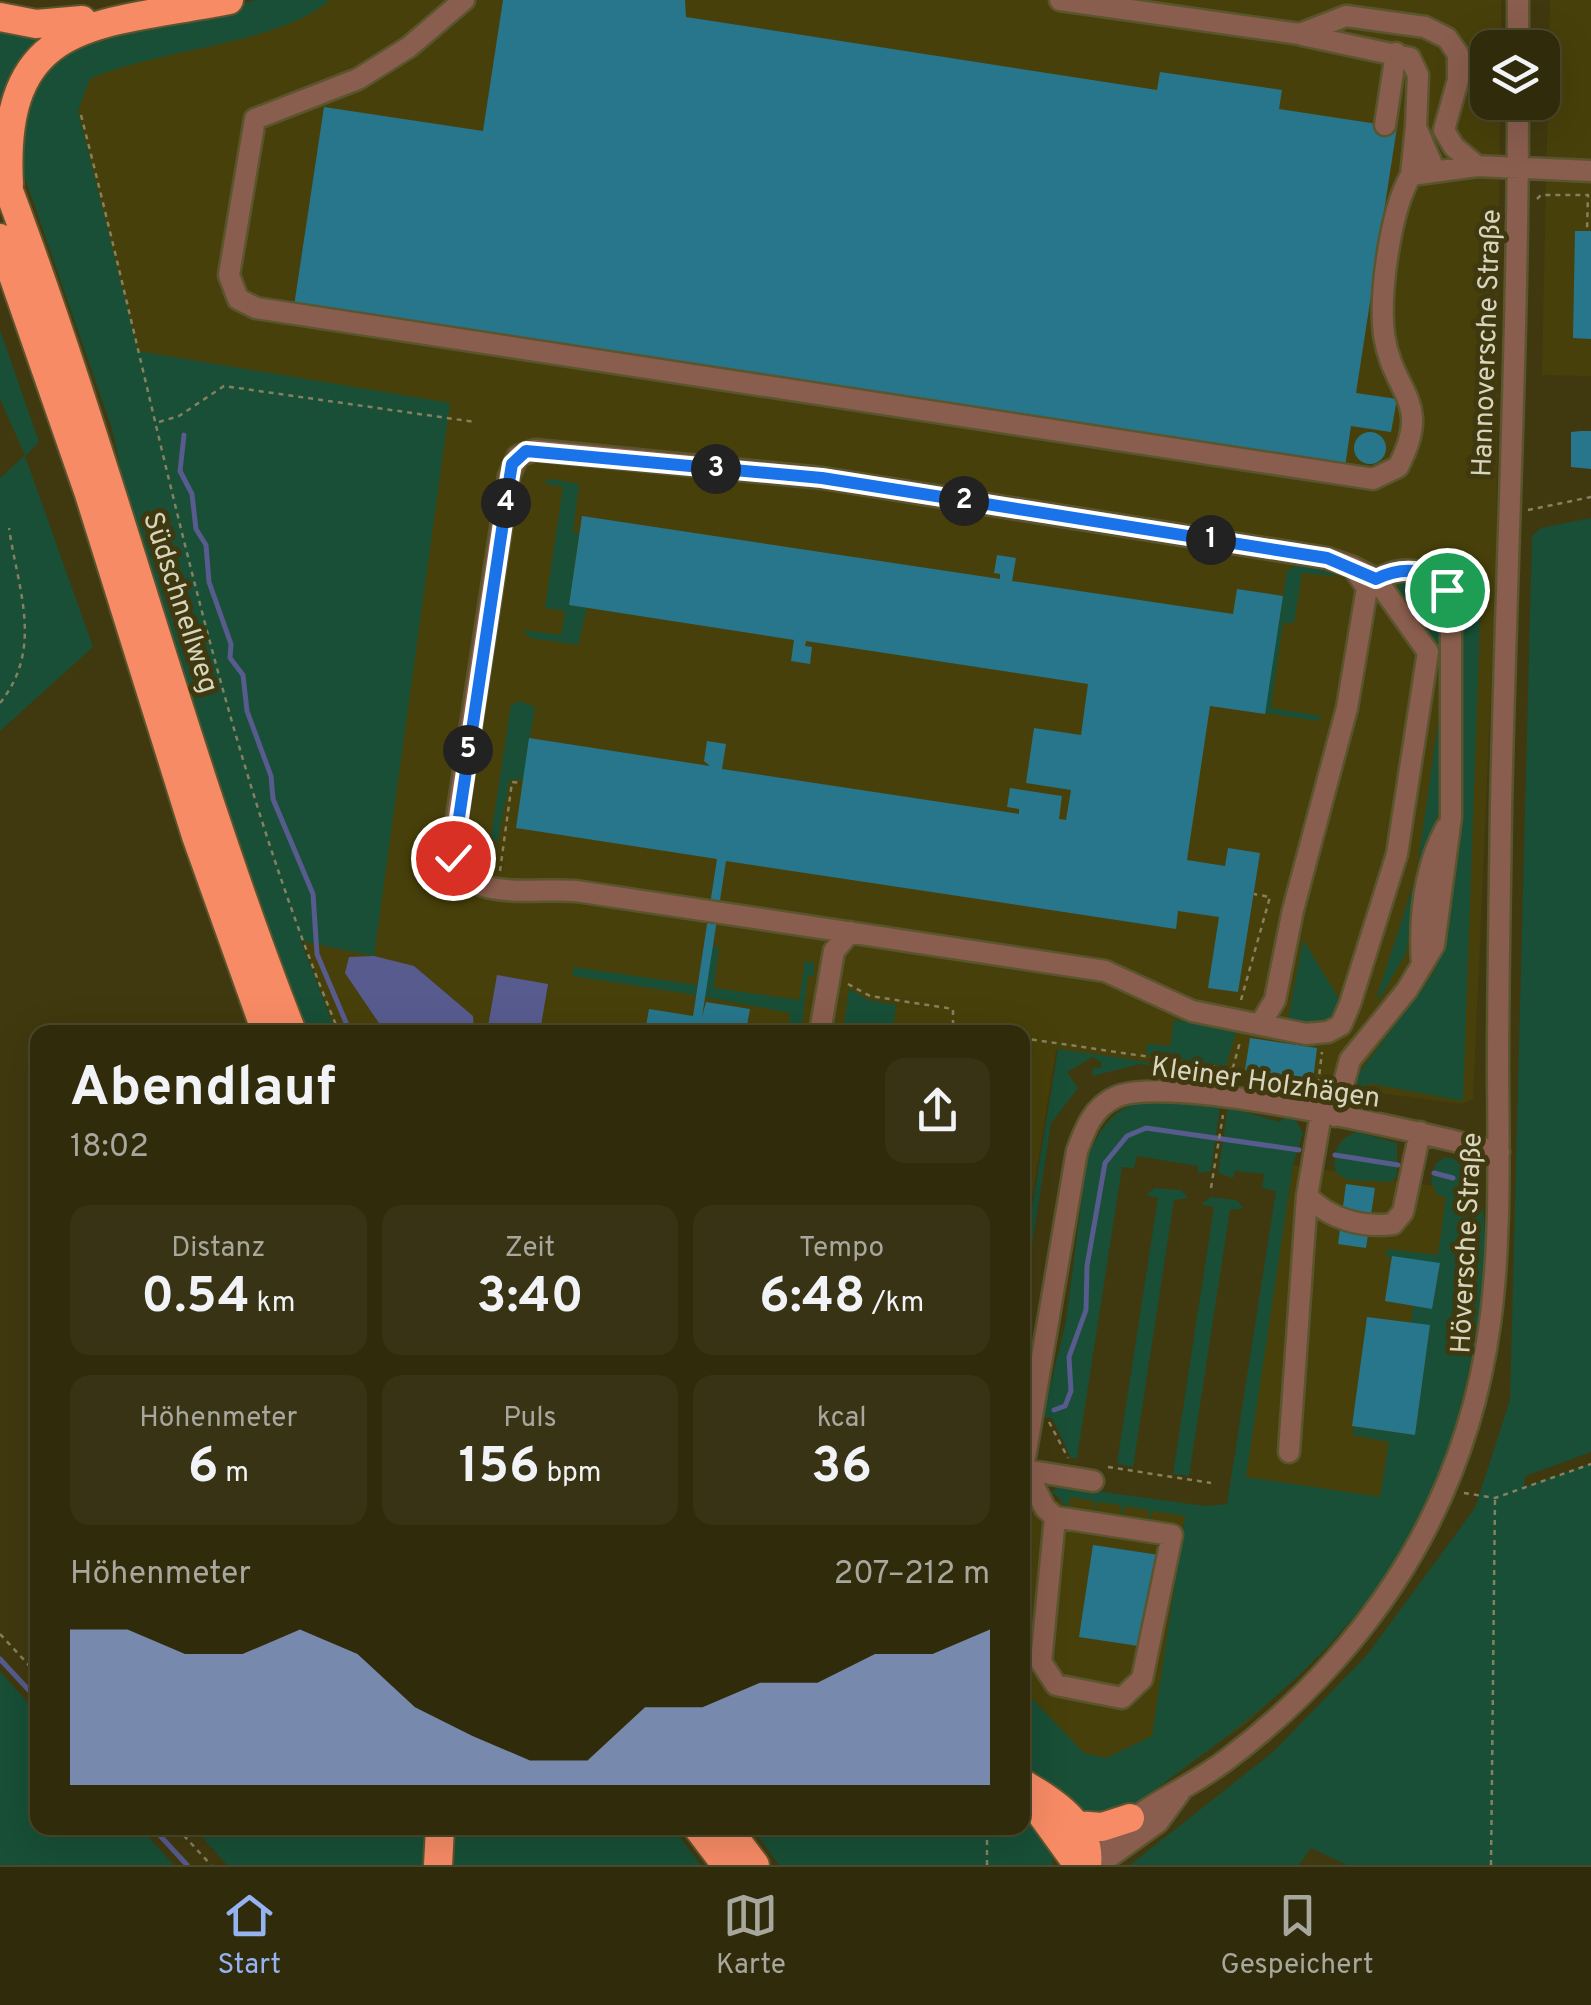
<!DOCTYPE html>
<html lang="de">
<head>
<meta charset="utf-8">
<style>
	body { margin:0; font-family:Overpass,sans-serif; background:#383314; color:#f1f3f6; height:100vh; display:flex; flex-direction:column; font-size:38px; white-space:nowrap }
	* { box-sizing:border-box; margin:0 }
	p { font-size:32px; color:#a8a79d }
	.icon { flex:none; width:55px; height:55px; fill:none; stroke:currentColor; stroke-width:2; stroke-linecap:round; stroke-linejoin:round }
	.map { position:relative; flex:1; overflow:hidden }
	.drawer { position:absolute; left:30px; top:1025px; width:1000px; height:810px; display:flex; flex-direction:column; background:#302b0b; border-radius:20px; box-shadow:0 10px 40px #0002,0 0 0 2px #4b472c }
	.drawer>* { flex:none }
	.buttons { position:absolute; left:1470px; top:30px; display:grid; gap:20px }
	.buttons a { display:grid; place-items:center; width:90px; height:90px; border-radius:20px; background:#302b0b; box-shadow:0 10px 40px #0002,0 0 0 2px #4b472c; font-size:50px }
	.pin { position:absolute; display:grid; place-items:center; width:85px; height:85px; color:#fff; margin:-42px; border:5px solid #fff; border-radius:50%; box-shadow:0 2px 10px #0007 }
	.km { position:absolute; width:50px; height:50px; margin:-25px; border-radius:50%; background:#222; color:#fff; font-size:28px; line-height:50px; text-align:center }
	.round { display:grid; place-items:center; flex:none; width:105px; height:105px; border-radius:20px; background:#383314 }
	.overview { display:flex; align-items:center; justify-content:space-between; height:170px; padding:0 40px }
	h1 { font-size:55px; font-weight:700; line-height:75px }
	.figures { display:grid; grid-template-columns:repeat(3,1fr); gap:15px; height:170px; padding:10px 40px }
	.figures div { display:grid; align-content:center; border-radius:20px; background:#383314; text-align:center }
	.figures b { font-size:50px; font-weight:700 }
	.figures small { font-size:28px; font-weight:400 }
	.figures p { font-size:28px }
	.chart { height:280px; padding:20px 40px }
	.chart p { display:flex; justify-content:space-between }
	.chart svg { width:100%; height:180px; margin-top:10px; fill:#95b2f1; opacity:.7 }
	.tabs { display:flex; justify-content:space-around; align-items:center; height:140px; border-top:2px solid #4b472c; background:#302b0b; font-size:28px; color:#a8a79d }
	.tabs a { display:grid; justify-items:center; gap:5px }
	.tabs .active { color:#95b2f1 }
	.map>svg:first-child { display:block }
	.built { fill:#48400a }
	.green { fill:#184f36 }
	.water { fill:#575b8e }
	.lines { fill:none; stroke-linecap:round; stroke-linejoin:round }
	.stream { stroke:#575b8e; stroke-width:5 }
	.building { fill:#27768c }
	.minor-casing { stroke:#5b552f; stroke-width:25 }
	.highway-casing { stroke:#5b552f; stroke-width:32 }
	.path { stroke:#85805f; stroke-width:2.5; stroke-dasharray:5 5; stroke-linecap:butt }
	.minor { stroke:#8a5e4e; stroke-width:20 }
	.highway { stroke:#f78b65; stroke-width:28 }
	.route-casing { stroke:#fff; stroke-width:20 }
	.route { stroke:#1a73e8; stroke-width:12 }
	.labels { text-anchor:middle; stroke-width:10; stroke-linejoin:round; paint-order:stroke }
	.street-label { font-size:28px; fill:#d8d5bf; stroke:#40390f }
</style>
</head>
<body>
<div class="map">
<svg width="1591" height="1865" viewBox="0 0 1591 1865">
	<rect width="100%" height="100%" fill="#40390f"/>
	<path class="built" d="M330,0H1501V47L1488,48V102L1500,103L1496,575L1473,1099L1462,1104L1056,1050L1023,1255L1022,1032H336L251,796L207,638L78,111L90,79L124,64L287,23Z
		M1550,0H1591V376L1542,375Z
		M1293,1165L1469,1191L1471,1260L1385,1545L1330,1644L1247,1723L1168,1778L1023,1762V1502L1050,1505L1070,1497L1238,1522Z"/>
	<path class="green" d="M257,0H330C278,45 157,49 90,79L78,111L138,351L450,403L374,956L301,941L336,1032H303L230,833L128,504L112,429L14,146L39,68L105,32Z
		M0,25L45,34L49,39L10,81L0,111Z
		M0,330L39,442L25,456L93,647L0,731V478L25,455L0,399Z
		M551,479L579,484L573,532L579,533L569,605L587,608L578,645L531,638L522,630L561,635L565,611L545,608L563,487L543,483Z
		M1591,518V1452L1525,1476L1524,1487L1591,1464V1865H1347L1311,1848L1299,1865H1130L1273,1752L1367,1655L1475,1508L1510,1400L1532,536L1541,528Z
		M1300,563L1341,577L1302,573L1294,623H1283L1271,708L1320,716L1319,721L1265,713L1287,571Z
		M1416,581L1434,591L1443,608L1447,646L1445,795L1423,855L1406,953L1380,998L1377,996L1416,877L1443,689L1433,643L1393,592L1402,583Z
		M1458,589L1481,592L1463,1101L1367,1083L1365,1099L1355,1091L1357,1076L1436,969L1458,819L1462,621Z
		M519,701L535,707L523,780L510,779L497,844L491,836L511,705Z
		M1303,940L1340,1000C1336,1029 1314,1025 1290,1024L1288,1019Z
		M713,946L719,947L714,988L799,1000L805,961L814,963V976L808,975L801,1032H788L790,1013L705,997Z
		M573,967L697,985L696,995L573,976Z
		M849,989L869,1000L896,1005L893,1029L855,1023L853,1032H843Z
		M1174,1020L1237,1030L1226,1066L1146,1054L1147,1044L1170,1046Z
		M1058,1049L1225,1073L1224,1077L1140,1064L1092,1076L1093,1067L1101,1068V1062L1093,1057L1067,1072L1078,1088L1051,1123L1023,1304V1263Z
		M1150,1100L1220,1106L1211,1171L1198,1173V1166L1137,1156L1134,1168L1122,1167L1077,1458H1071L1052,1418L1044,1417V1412L1066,1321L1087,1159C1100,1127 1114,1106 1150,1100Z
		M1228,1107L1280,1122L1285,1116L1294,1118L1303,1133L1293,1165L1246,1477L1380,1497L1389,1442L1353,1435L1354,1427L1415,1435L1430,1326L1411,1323L1413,1306L1432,1309L1440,1264L1393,1256L1387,1259V1249L1438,1255L1446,1197L1438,1195L1431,1182L1436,1163L1445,1157C1523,1166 1466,1396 1449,1445C1435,1486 1416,1524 1394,1561C1342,1646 1263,1711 1184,1768C1166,1781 1148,1797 1128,1807C1116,1814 1098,1814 1084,1817L1023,1762L1022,1688L1084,1753L1106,1758L1152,1736L1185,1516L1152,1511L1150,1522L1149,1510L1125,1506L1120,1518L1121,1505L1097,1502L1095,1513L1094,1501L1070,1497L1068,1509L1055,1494H1048L1060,1486L1205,1506L1227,1504L1276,1191L1262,1188L1264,1174L1235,1171L1233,1178L1218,1173Z
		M1357,1132L1397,1143V1177L1391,1182L1349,1180L1336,1173C1331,1154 1338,1138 1357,1132Z
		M1155,1188L1181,1190L1188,1198L1174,1200L1133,1467L1117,1464L1158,1198L1146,1195Z
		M1211,1197L1236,1200L1244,1208L1230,1210L1189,1476L1173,1474L1214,1207L1201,1204Z
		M0,1671L37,1713L38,1828H140L174,1865H0Z
		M1023,1806L1051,1850L1053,1865H779L752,1828H1022Z
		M194,1828H425L424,1865H227Z
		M452,1828H673L701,1865H451Z"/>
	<path class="water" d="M374,956L414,966L473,1016L474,1032H385L345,973L349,957Z
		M497,975L548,984L540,1032H487Z"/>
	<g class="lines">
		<path class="stream" d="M184,435L180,471L192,494L196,529L206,545L209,582L231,644L230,658L243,675L247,711L271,776L273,799L313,894L317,954L350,1032
			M1335,1155L1398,1165
			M1434,1173L1453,1178
			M1054,1410L1065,1406L1071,1391L1069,1357L1086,1310L1087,1266L1105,1163L1127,1136L1146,1128L1299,1150
			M0,1659L38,1700
			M153,1828L187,1865"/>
	</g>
	<path class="building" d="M503,0H685L686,17L1157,90L1160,72L1282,90L1279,109L1397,127L1356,393L1397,399L1391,432L1351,426L1345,467L294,306L324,107L483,131Z
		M1575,231H1591V339L1573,338Z
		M1581,431H1591V469L1571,467V432Z
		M1354 448a16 16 0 1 1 32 0a16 16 0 1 1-32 0Z
		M582,516L1000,579V574L994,573L997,555L1016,558L1012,581L1233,614L1237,589L1283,596L1265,714L1210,706L1187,860L1225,866L1228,848L1260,853L1238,992L1208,988L1219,917L1178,911L1176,929L726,861L702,1017L706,1002L750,1009L747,1026L742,1025L740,1032H645L649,1009L693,1016L717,859L516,828L529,738L710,766L704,761L707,741L726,744L722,769L1019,814V809L1007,807L1010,788L1062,796L1059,819L1066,820L1071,790L1026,783L1034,728L1081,735L1088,684L806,641L805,646L812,647L810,664L791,661L794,640L569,605Z
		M1250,1038L1317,1048L1313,1080L1245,1070Z
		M1346,1184L1375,1188L1366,1248L1338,1244Z
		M1392,1256L1440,1263L1432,1309L1385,1301Z
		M1367,1317L1430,1325L1415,1435L1352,1426Z
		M1093,1545L1159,1555L1145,1647L1079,1637Z"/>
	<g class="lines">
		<defs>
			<path id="minor" d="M464,0L409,47L358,79L255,119L229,275L238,299L256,308L1373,479L1398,467C1433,400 1393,395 1384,335C1379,294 1390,211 1411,175L1477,166L1591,171
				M1060,0L1300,34L1346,16L1425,27L1447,38L1458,54V80L1444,130L1454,147L1477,166
				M1302,35L1410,58L1418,75L1416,127
				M1518,48V0
				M1385,125L1396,53
				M1411,175L1416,127L1434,169
				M1422,965C1419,918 1424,869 1446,828
				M1261,1023L1275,1000L1293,910L1347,708L1367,588L1353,567L1327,558L822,478L535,450L518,456L509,476L453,843C452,906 533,887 576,891L1105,971L1192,1011L1306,1034L1328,1032L1341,1025L1350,1004L1397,854L1428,652L1376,579L1353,567
				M820,1032L834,951L850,932
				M1321,1114L1307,1196C1330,1219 1361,1228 1393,1224L1403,1212L1420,1132
				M1335,1116L1350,1060L1407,990L1434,945L1451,817V599C1437,565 1393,562 1368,587
				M1289,1452L1307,1196
				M1026,1470L1045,1508L1055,1517L1172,1535L1142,1679L1122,1698L1056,1685L1041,1662L1055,1517
				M1026,1470L1093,1481
				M1022,1475L1077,1151C1085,1129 1093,1107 1116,1097C1169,1072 1432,1135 1499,1152
				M1090,1865C1126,1809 1174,1799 1225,1761C1304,1702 1374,1625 1421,1538C1506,1380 1499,1242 1498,1068C1498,981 1500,894 1501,807C1506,573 1518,337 1518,102
				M1098,1865L1158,1822L1180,1792"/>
			<path id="highway" d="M0,17L36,24L82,20
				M0,167C109,452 181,749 292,1032
				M9,184C0,15 98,26 229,0
				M0,238L89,494L196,836L266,1032
				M1022,1783C1052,1801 1092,1824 1087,1865
				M1029,1797L1078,1865
				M1076,1825L1102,1827L1130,1818
				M698,1828L726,1865
				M727,1828L755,1865
				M438,1865L440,1828"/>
		</defs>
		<use href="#minor" class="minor-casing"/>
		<use href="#highway" class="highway-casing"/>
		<path class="path" d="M81,115C160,422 216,739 339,1032
			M1537,199L1541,195H1588L1587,231
			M159,422L179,416L224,386L475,422
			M1528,510L1591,497
			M0,703C44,648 18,590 9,528
			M500,871L512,782L521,783
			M848,984L870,996L953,1009V1027L987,1032
			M1241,1000L1270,897L1254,894
			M1022,1038L1231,1069
			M1230,1078L1240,1042
			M1317,1094L1322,1052
			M1211,1188L1223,1115
			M1049,1422L1068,1458
			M1108,1467L1211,1483
			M1464,1493L1495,1498L1591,1464
			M0,1634L38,1675
			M177,1828L211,1865
			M987,1865V1828
			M1491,1865L1495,1498"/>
		<use href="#minor" class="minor"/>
		<use href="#highway" class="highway"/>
	</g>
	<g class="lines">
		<defs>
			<path id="route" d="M453,858L510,476L512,464L526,451L822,478L1327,558L1376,579C1400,567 1431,566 1447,590"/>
		</defs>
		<use href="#route" class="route-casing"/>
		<use href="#route" class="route"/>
	</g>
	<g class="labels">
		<g class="street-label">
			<text transform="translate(1485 343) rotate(-88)" y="10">Hannoversche Straße</text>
			<text transform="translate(182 602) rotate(72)" y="10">Südschnellweg</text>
			<text transform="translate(1266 1081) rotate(8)" y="10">Kleiner Holzhägen</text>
			<text transform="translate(1465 1243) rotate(-87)" y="10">Höversche Straße</text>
		</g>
	</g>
</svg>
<div class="buttons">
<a><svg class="icon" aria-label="layers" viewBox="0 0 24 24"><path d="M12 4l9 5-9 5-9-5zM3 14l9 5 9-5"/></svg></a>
</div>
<div class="pin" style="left:1447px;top:590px;background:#1e9e55"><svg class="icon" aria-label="arrive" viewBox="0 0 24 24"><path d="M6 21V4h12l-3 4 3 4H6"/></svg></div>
<div class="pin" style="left:453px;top:858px;background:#d93025"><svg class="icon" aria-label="check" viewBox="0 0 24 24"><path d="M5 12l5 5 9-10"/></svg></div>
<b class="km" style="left:1211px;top:540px">1</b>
<b class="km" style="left:964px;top:501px">2</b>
<b class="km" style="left:716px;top:469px">3</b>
<b class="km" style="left:506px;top:503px">4</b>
<b class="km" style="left:468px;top:750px">5</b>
<section class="drawer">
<div class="overview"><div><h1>Abendlauf</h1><p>18:02</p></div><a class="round"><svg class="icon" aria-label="share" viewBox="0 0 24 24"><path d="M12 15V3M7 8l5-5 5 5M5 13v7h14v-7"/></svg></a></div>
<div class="figures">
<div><p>Distanz</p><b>0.54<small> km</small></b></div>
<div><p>Zeit</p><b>3:40</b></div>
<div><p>Tempo</p><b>6:48<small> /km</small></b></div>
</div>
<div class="figures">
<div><p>Höhenmeter</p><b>6<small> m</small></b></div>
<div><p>Puls</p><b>156<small> bpm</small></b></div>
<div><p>kcal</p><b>36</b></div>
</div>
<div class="chart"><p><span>Höhenmeter</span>207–212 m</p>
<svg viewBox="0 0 160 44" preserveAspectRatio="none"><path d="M0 44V6L10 6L20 12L30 12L40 6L50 12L60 25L70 32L80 38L90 38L100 25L110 25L120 19L130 19L140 12L150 12L160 6V44z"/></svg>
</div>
</section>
</div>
<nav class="tabs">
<a class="active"><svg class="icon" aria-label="home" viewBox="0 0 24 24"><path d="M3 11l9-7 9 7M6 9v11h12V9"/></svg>Start</a>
<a><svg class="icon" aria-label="map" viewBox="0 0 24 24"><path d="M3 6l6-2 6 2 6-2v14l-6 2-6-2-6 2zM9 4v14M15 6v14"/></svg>Karte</a>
<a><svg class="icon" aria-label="saved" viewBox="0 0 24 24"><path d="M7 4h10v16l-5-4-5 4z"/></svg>Gespeichert</a>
</nav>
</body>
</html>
